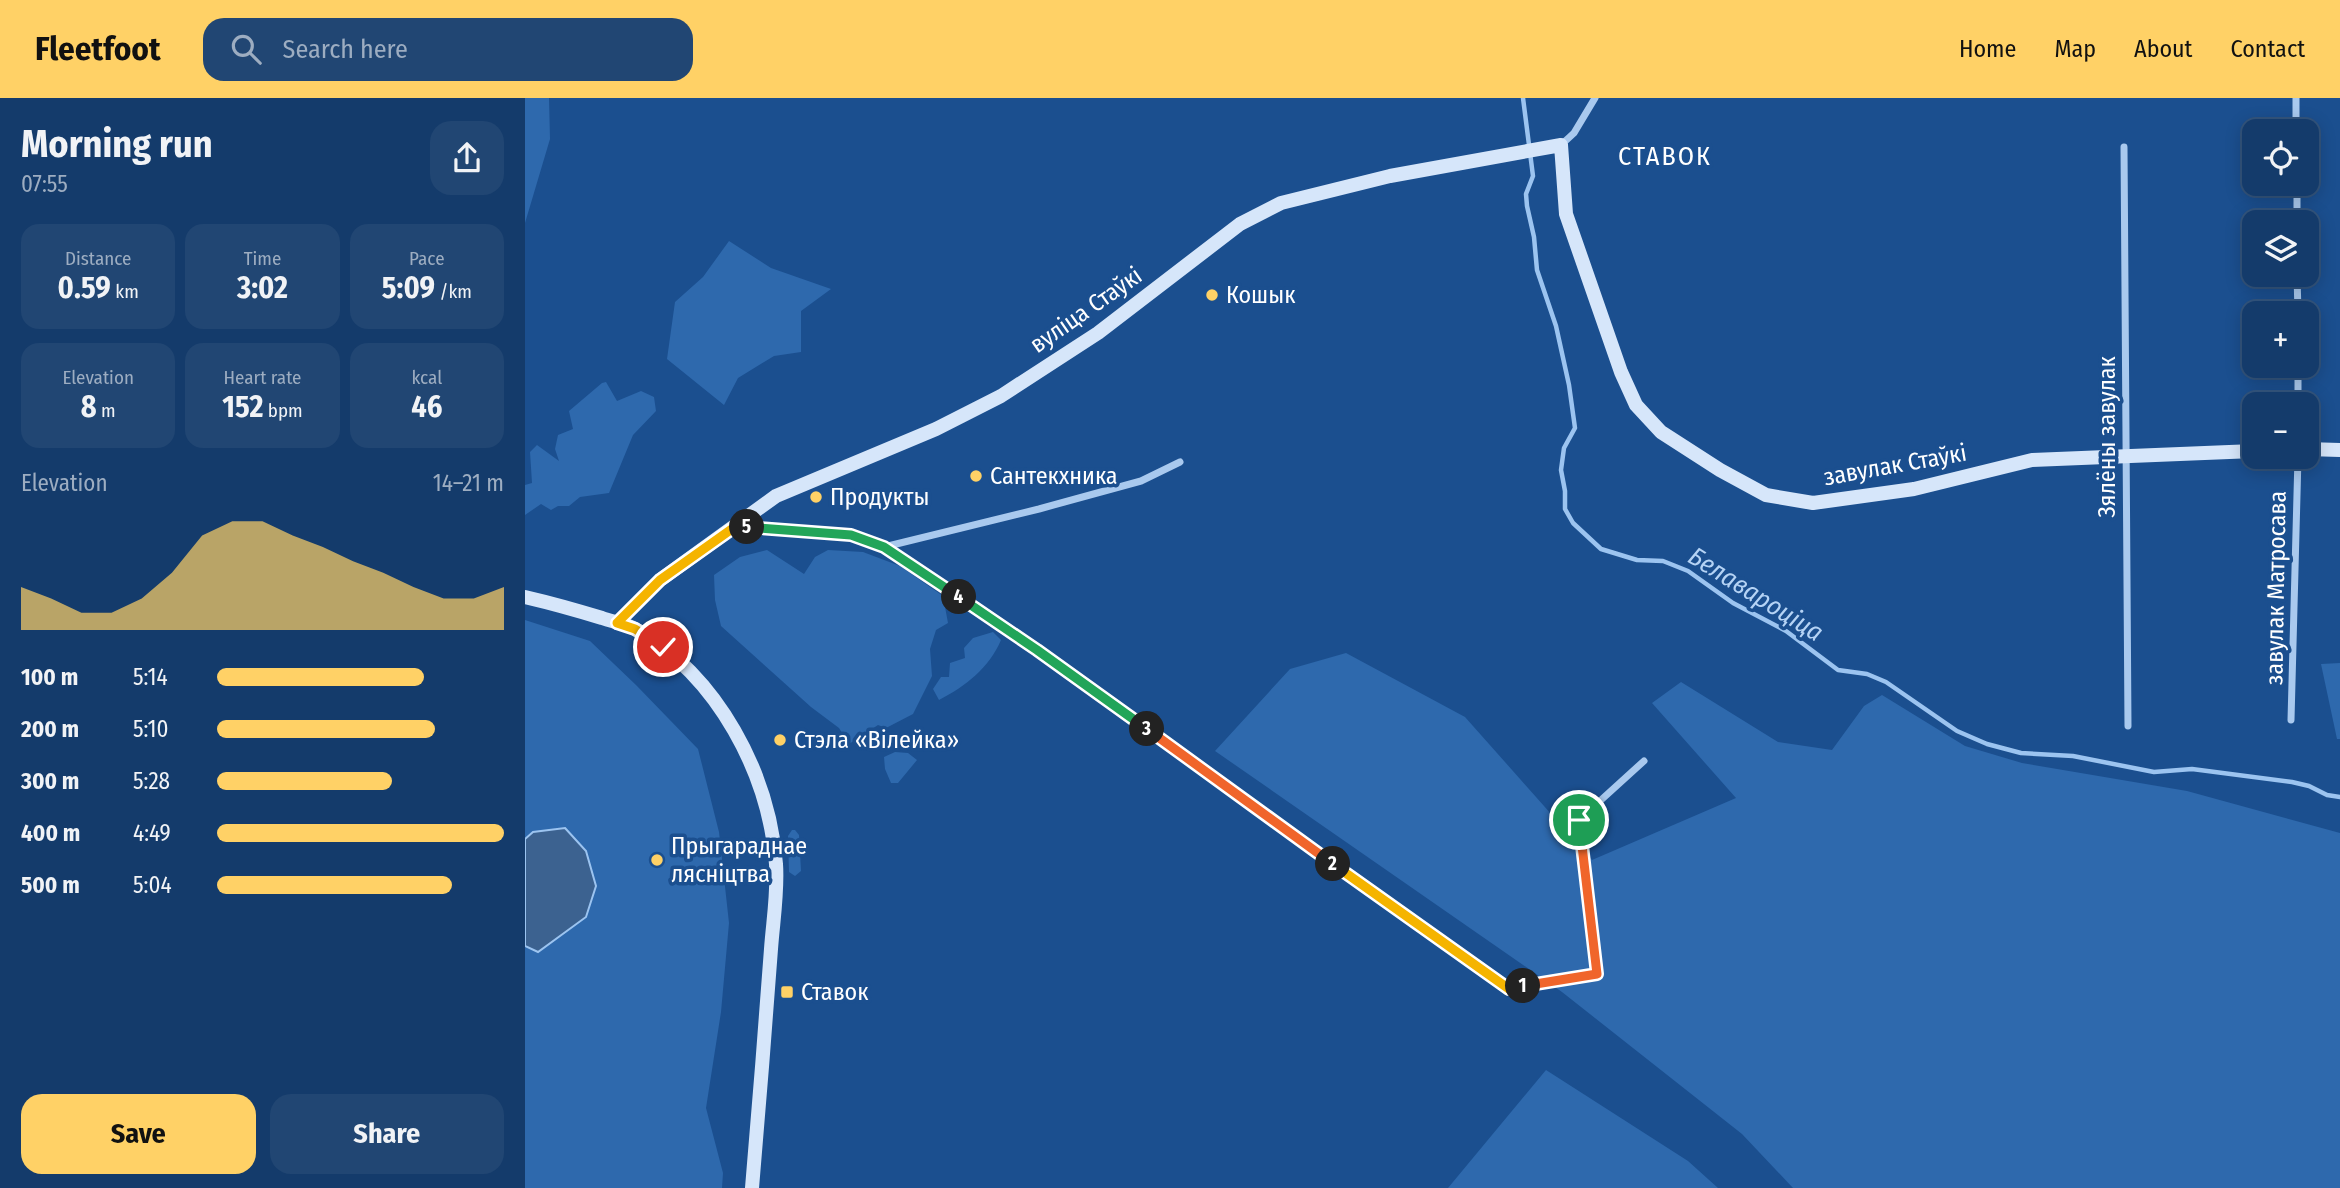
<!DOCTYPE html>
<html lang="en">
<head>
<meta charset="utf-8">
<style>
	body { margin:0; font-family:"Fira Sans Condensed",sans-serif; background:#214673; color:#f1f3f6; height:100vh; display:flex; flex-direction:column; font-size:26px; white-space:nowrap }
	* { box-sizing:border-box; margin:0 }
	p { font-size:23px; color:#9dadc1 }
	.icon { flex:none; width:38px; height:38px; fill:none; stroke:currentColor; stroke-width:2; stroke-linecap:round; stroke-linejoin:round }
	.map { position:relative; flex:1; overflow:hidden }
	.sheet { display:flex; flex-direction:column; background:#143b6b; width:525px }
	.sheet>* { flex:none }
	.buttons { position:absolute; left:1717px; top:21px; display:grid; gap:14px }
	.buttons a { display:grid; place-items:center; width:77px; height:77px; border-radius:14px; background:#143b6b; box-shadow:0 4px 18px #0003,0 0 0 2px #33557e; font-size:35px }
	.pin { position:absolute; display:grid; place-items:center; width:60px; height:60px; color:#fff; margin:-30px; border:4px solid #fff; border-radius:50%; box-shadow:0 2px 7px #0007 }
	.km { position:absolute; width:35px; height:35px; margin:-18px; border-radius:50%; background:#222; color:#fff; font-size:19px; line-height:35px; text-align:center }
	.round { display:grid; place-items:center; flex:none; width:74px; height:74px; border-radius:21px; background:#214673 }
	.summary { display:flex; align-items:center; justify-content:space-between; height:119px; padding:0 21px }
	h1 { font-size:38px; font-weight:700; line-height:52px }
	.metrics { display:grid; grid-template-columns:repeat(3,1fr); gap:10px; height:119px; padding:7px 21px }
	.metrics div { display:grid; align-content:center; border-radius:18px; background:#214673; text-align:center }
	.metrics b { font-size:30px; font-weight:700 }
	.metrics small { font-size:19px; font-weight:400 }
	.metrics p { font-size:19px }
	.chart { height:196px; padding:14px 21px }
	.chart p { display:flex; justify-content:space-between }
	.chart svg { width:100%; height:126px; margin-top:7px; fill:#ffd166; opacity:.7 }
	.primary-button { display:flex; gap:14px; margin-top:auto; padding:14px 21px }
	.primary-button a { flex:1; height:80px; border-radius:21px; background:#ffd166; color:#111; font-size:28px; font-weight:700; line-height:80px; text-align:center }
	.primary-button a+a { background:#214673; color:#f1f3f6 }
	ul { padding:0 21px; list-style:none; font-size:23px }
	li { display:grid; grid-template-columns:112px 84px 1fr; align-items:center; height:52px }
	li i { height:18px; border-radius:9px; background:#ffd166 }
	header { display:flex; align-items:center; gap:42px; box-sizing:border-box; height:98px; padding:0 35px; background:#ffd166; color:#111 }
	header strong { font-size:33px }
	nav { display:flex; gap:38px; margin-inline-start:auto; font-size:24px }
	.search { width:490px; height:63px; background:#214673; display:flex; align-items:center; gap:18px; box-sizing:border-box; padding:0 24px; border-radius:21px; color:#9dadc1; font-size:26px }
	main { display:flex; flex:1; min-height:0 }
	.map>svg:first-child { display:block }
	.green { fill:#2e69ad }
	.water { fill:#3c6290; stroke:#9cc4f0; stroke-width:2 }
	.lines { fill:none; stroke-linecap:round; stroke-linejoin:round }
	.stream { stroke:#9cc4f0; stroke-width:4.5 }
	.street { stroke:#a9c9ee; stroke-width:7 }
	.secondary { stroke:#d6e6fa; stroke-width:14 }
	.split-1-casing { stroke:#fff; stroke-width:14 }
	.split-2-casing { stroke:#fff; stroke-width:14 }
	.split-3-casing { stroke:#fff; stroke-width:14 }
	.split-4-casing { stroke:#fff; stroke-width:14 }
	.split-5-casing { stroke:#fff; stroke-width:14 }
	.split-6-casing { stroke:#fff; stroke-width:14 }
	.split-1 { stroke:#f0652b; stroke-width:9 }
	.split-2 { stroke:#f5b400; stroke-width:9 }
	.split-3 { stroke:#f0652b; stroke-width:9 }
	.split-4 { stroke:#22a559; stroke-width:9 }
	.split-5 { stroke:#22a559; stroke-width:9 }
	.split-6 { stroke:#f5b400; stroke-width:9 }
	.poi-dot { fill:#ffd166; stroke:#1b4f8f; stroke-width:2.5 }
	.labels { text-anchor:middle; stroke-width:7; stroke-linejoin:round; paint-order:stroke }
	.poi-label { font-size:24px; fill:#fff; stroke:#1b4f8f; text-anchor:start }
	.street-label { font-size:24px; fill:#fff; stroke:#1b4f8f }
	.neighbourhood-label { font-size:26px; letter-spacing:2px; fill:#fff; stroke:#1b4f8f }
	.water-label { font-size:26px; font-style:italic; fill:#b5d3f5; stroke:#1b4f8f }
</style>
</head>
<body>
<header>
<strong>Fleetfoot</strong>
<div class="search"><svg class="icon" aria-label="search" viewBox="0 0 24 24"><circle cx="10" cy="10" r="6"/><path d="M15 15l6 6"/></svg>Search here</div>
<nav><a>Home</a><a>Map</a><a>About</a><a>Contact</a></nav>
</header>
<main>
<section class="sheet">
<div class="summary"><div><h1>Morning run</h1><p>07:55</p></div><a class="round"><svg class="icon" aria-label="share" viewBox="0 0 24 24"><path d="M12 15V3M7 8l5-5 5 5M5 13v7h14v-7"/></svg></a></div>
<div class="metrics">
<div><p>Distance</p><b>0.59<small> km</small></b></div>
<div><p>Time</p><b>3:02</b></div>
<div><p>Pace</p><b>5:09<small> /km</small></b></div>
</div>
<div class="metrics">
<div><p>Elevation</p><b>8<small> m</small></b></div>
<div><p>Heart rate</p><b>152<small> bpm</small></b></div>
<div><p>kcal</p><b>46</b></div>
</div>
<div class="chart"><p><span>Elevation</span>14–21 m</p>
<svg viewBox="0 0 160 44" preserveAspectRatio="none"><path d="M0 44V29L10 33L20 38L30 38L40 33L50 24L60 11L70 6L80 6L90 11L100 15L110 20L120 24L130 29L140 33L150 33L160 29V44z"/></svg>
</div>
<ul>
<li><b>100 m</b>5:14<i style="width:72%"></i></li>
<li><b>200 m</b>5:10<i style="width:76%"></i></li>
<li><b>300 m</b>5:28<i style="width:61%"></i></li>
<li><b>400 m</b>4:49<i style="width:100%"></i></li>
<li><b>500 m</b>5:04<i style="width:82%"></i></li>
</ul>
<div class="primary-button"><a>Save</a><a>Share</a></div>
</section>
<div class="map">
<svg width="1815" height="1090" viewBox="0 0 1815 1090">
	<rect width="100%" height="100%" fill="#1b4f8f"/>
	<path class="green" d="M0,0H24L25,41L0,125Z
		M204,143L246,170L306,191L276,213V254L249,258L213,280L199,307L142,261L150,204L178,179Z
		M81,284L92,303L116,293L129,299L131,313L108,337L84,395L55,399L44,408H33L26,412L16,406L0,417V387L7,385L5,354L12,347L34,363L30,351L33,337L48,331L44,313L77,285Z
		M242,452L279,476L290,459L303,452L338,454L375,468L418,498L423,525L411,532L405,551L407,578L388,616L361,630L353,627L324,646L314,630L286,609L196,528L190,502L189,477L215,459Z
		M0,522L65,543L111,587L173,651L194,734L204,825L196,914L181,1010L198,1075L197,1090H0Z
		M468,534L476,542C464,570 441,588 414,602L408,591L416,579H424L425,565L440,560L439,550L448,540Z
		M821,555L940,619L1067,762L1211,700L1127,605L1156,584L1253,644L1307,652L1339,608L1357,597L1440,648L1497,665L1662,693L1815,735V1090H1268L1217,1036L1037,894L690,653L765,571Z
		M1815,565V641H1812L1796,566Z
		M370,654L383,655L392,662L373,685H366L360,671L359,659Z
		M267,732H270L274,737L276,773L270,778L264,774L263,738Z
		M1021,972L1163,1063L1193,1090H923Z"/>
	<path class="water" d="M40,730L61,753L71,788L61,819L13,854L0,848V741L8,734Z"/>
	<g class="lines">
		<path class="stream" d="M998,0L1008,78L1001,96L1002,108L1009,139L1012,172L1031,228L1044,287L1050,330L1039,350L1036,372L1040,393V411L1048,425L1076,451L1112,462L1138,463L1163,473L1208,505L1261,533L1313,572L1342,576L1361,584L1432,633L1462,646L1496,655L1548,658L1629,674L1667,671L1767,684L1784,688L1802,697L1815,699"/>
		<path class="street" d="M1771,0V33
			M1036,47L1049,35L1070,0
			M1599,49L1603,628
			M1772,86V124
			M1772,177L1773,215
			M1773,268V306
			M212,428L326,437L359,449L512,552L857,801L984,891L1072,876L1054,722L1119,663
			M359,449L514,411L616,383L655,364
			M1766,622L1773,359"/>
		<path class="secondary" d="M1782,351L1815,352
			M0,499C26,505 51,512 77,520C88,524 102,526 112,532C193,579 244,675 251,766C253,794 248,823 246,851C240,931 234,1010 227,1090
			M92,525L135,482L251,398L411,331L476,298L573,235L715,126L756,105L865,78L1036,47L1041,116L1096,274L1111,307L1136,334L1195,372L1241,397L1288,405L1389,391L1507,362L1729,353"/>
	</g>
	<g class="lines">
		<defs>
			<path id="split-1" d="M998,888L1072,876L1054,722"/>
			<path id="split-2" d="M808,766L984,891L998,888"/>
			<path id="split-3" d="M622,631L808,766"/>
			<path id="split-4" d="M434,499L512,552L622,631"/>
			<path id="split-5" d="M222,429L326,437L359,449L434,499"/>
			<path id="split-6" d="M138,549L110,531L92,525L135,482L211,428L222,429"/>
		</defs>
		<use href="#split-1" class="split-1-casing"/>
		<use href="#split-2" class="split-2-casing"/>
		<use href="#split-3" class="split-3-casing"/>
		<use href="#split-4" class="split-4-casing"/>
		<use href="#split-5" class="split-5-casing"/>
		<use href="#split-6" class="split-6-casing"/>
		<use href="#split-1" class="split-1"/>
		<use href="#split-2" class="split-2"/>
		<use href="#split-3" class="split-3"/>
		<use href="#split-4" class="split-4"/>
		<use href="#split-5" class="split-5"/>
		<use href="#split-6" class="split-6"/>
	</g>
	<g class="poi-dot">
		<circle cx="687" cy="197" r="7"/>
		<circle cx="451" cy="378" r="7"/>
		<circle cx="291" cy="399" r="7"/>
		<circle cx="255" cy="642" r="7"/>
		<circle cx="132" cy="762" r="7"/>
		<rect x="255" y="887" width="14" height="14" rx="3.5"/>
	</g>
	<g class="labels">
		<g class="poi-label">
			<text x="701" y="205">Кошык</text>
			<text x="465" y="386">Сантекхника</text>
			<text x="305" y="407">Продукты</text>
			<text x="269" y="650">Стэла «Вілейка»</text>
			<text x="146" y="756">Прыгараднае<tspan x="146" dy="28">лясніцтва</tspan></text>
			<text x="276" y="902">Ставок</text>
		</g>
		<g class="street-label">
			<text transform="translate(561 212) rotate(-35)" y="8">вуліца Стаўкі</text>
			<text transform="translate(1582 339) rotate(-90)" y="8">Зялёны завулак</text>
			<text transform="translate(1370 367) rotate(-10)" y="8">завулак Стаўкі</text>
			<text transform="translate(1751 490) rotate(-89)" y="8">завулак Матросава</text>
		</g>
		<g class="neighbourhood-label">
			<text x="1140" y="67">СТАВОК</text>
		</g>
		<g class="water-label">
			<text transform="translate(1231 496) rotate(32)" y="9">Белавароціца</text>
		</g>
	</g>
</svg>
<div class="buttons">
<a><svg class="icon" aria-label="locate" viewBox="0 0 24 24"><circle cx="12" cy="12" r="6"/><path d="M12 2v4M12 18v4M2 12h4M18 12h4"/></svg></a>
<a><svg class="icon" aria-label="layers" viewBox="0 0 24 24"><path d="M12 4l9 5-9 5-9-5zM3 14l9 5 9-5"/></svg></a>
<a>+</a>
<a>−</a>
</div>
<div class="pin" style="left:1054px;top:722px;background:#1e9e55"><svg class="icon" aria-label="arrive" viewBox="0 0 24 24"><path d="M6 21V4h12l-3 4 3 4H6"/></svg></div>
<div class="pin" style="left:138px;top:549px;background:#d93025"><svg class="icon" aria-label="check" viewBox="0 0 24 24"><path d="M5 12l5 5 9-10"/></svg></div>
<b class="km" style="left:998px;top:888px">1</b>
<b class="km" style="left:808px;top:766px">2</b>
<b class="km" style="left:622px;top:631px">3</b>
<b class="km" style="left:434px;top:499px">4</b>
<b class="km" style="left:222px;top:429px">5</b>
</div>
</main>
</body>
</html>
